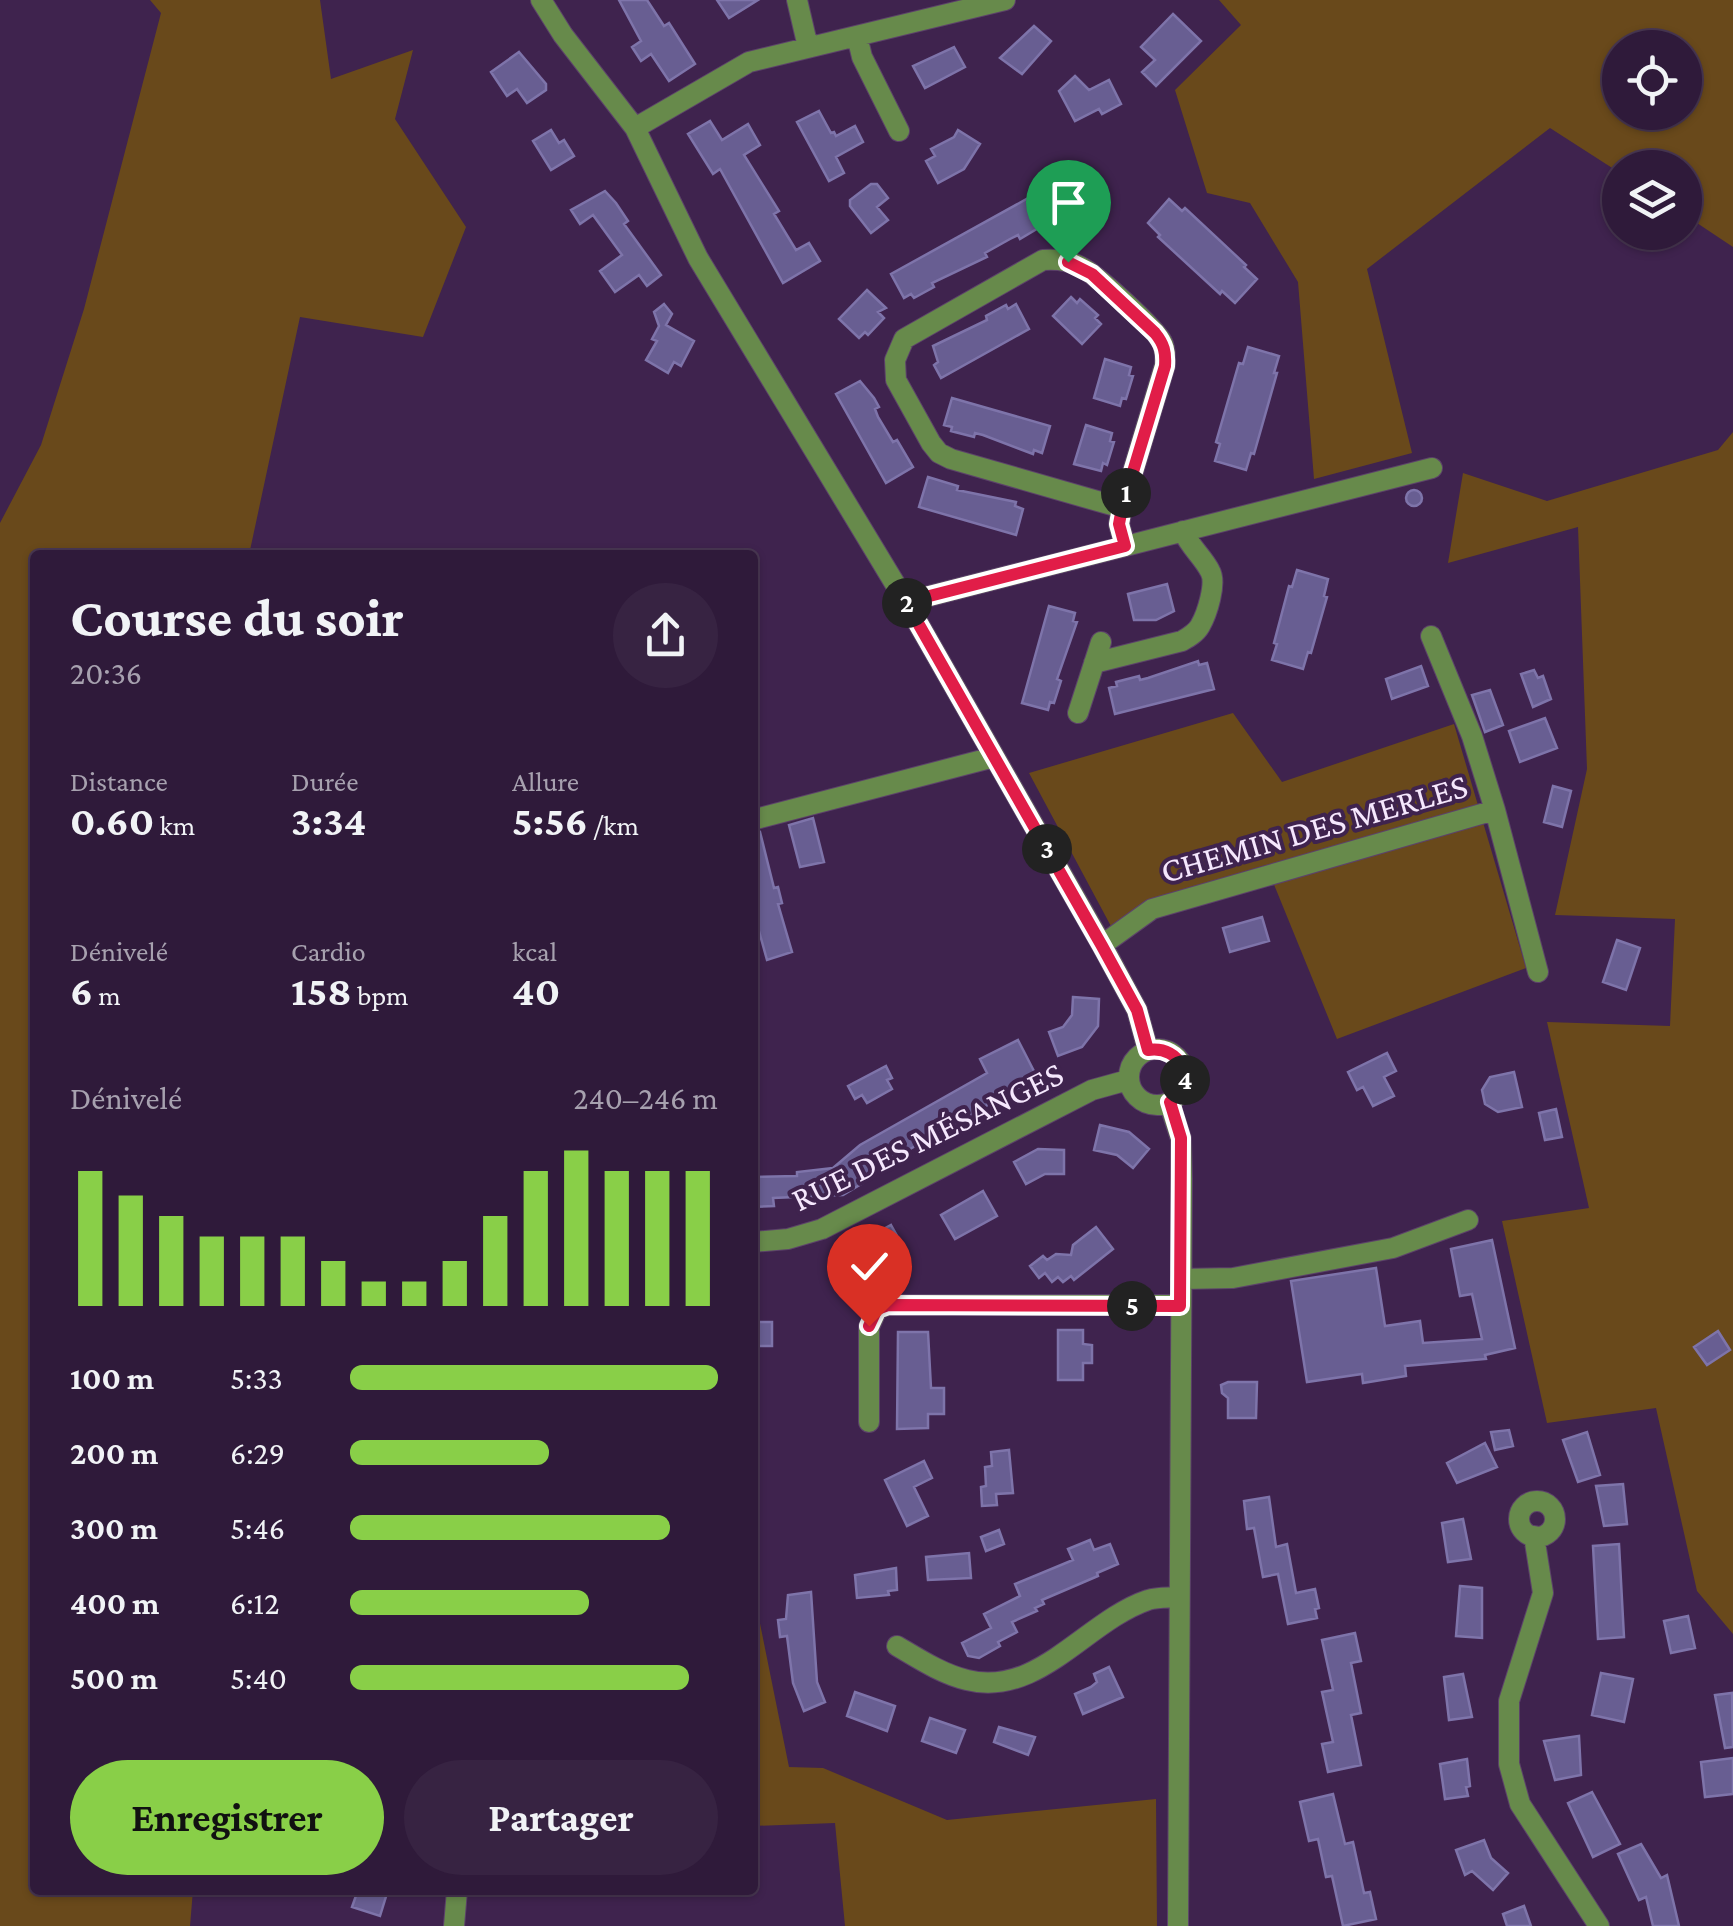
<!DOCTYPE html>
<html lang="fr">
<head>
<meta charset="utf-8">
<style>
	body { margin:0; font-family:"Crimson Pro",serif; background:#372342; color:#f1f3f6; height:100vh; display:flex; flex-direction:column; font-size:38px; white-space:nowrap }
	* { box-sizing:border-box; margin:0 }
	p { font-size:32px; color:#a7a1af }
	.icon { flex:none; width:55px; height:55px; fill:none; stroke:currentColor; stroke-width:2; stroke-linecap:round; stroke-linejoin:round }
	.map { position:relative; flex:1; overflow:hidden }
	.sheet { position:absolute; left:30px; top:550px; width:728px; height:1345px; display:flex; flex-direction:column; background:#2f1a3a; border-radius:10px; box-shadow:0 2px 8px #0004,0 0 0 2px #4a3854 }
	.sheet>* { flex:none }
	.tools { position:absolute; left:1602px; top:30px; display:grid; gap:20px }
	.tools a { display:grid; place-items:center; width:100px; height:100px; border-radius:50%; background:#2f1a3a; box-shadow:0 2px 8px #0004,0 0 0 2px #4a3854; font-size:50px }
	.pin { position:absolute; display:grid; place-items:center; width:85px; height:85px; color:#fff; margin:-102px -42px; border-radius:50% 50% 50% 0; rotate:-45deg; box-shadow:0 0 10px #0007 }
	.pin .icon { rotate:45deg }
	.km { position:absolute; width:50px; height:50px; margin:-25px; border-radius:50%; background:#222; color:#fff; font-size:28px; line-height:50px; text-align:center }
	.round { display:grid; place-items:center; flex:none; width:105px; height:105px; border-radius:52px; background:#372342 }
	.head { display:flex; align-items:center; justify-content:space-between; height:170px; padding:0 40px }
	h1 { font-size:55px; font-weight:700; line-height:75px }
	.metrics { display:grid; grid-template-columns:repeat(3,1fr); gap:15px; height:170px; padding:10px 40px }
	.metrics div { display:grid; align-content:center }
	.metrics b { font-size:42px; font-weight:700 }
	.metrics small { font-size:28px; font-weight:400 }
	.metrics p { font-size:28px }
	.chart { height:280px; padding:20px 40px }
	.chart p { display:flex; justify-content:space-between }
	.chart svg { width:100%; height:180px; margin-top:10px; stroke:#89cf48; stroke-width:6 }
	.action { display:flex; gap:20px; margin-top:auto; padding:20px 40px }
	.action a { flex:1; height:115px; border-radius:60px; background:#89cf48; color:#111; font-size:40px; font-weight:700; line-height:115px; text-align:center }
	.action a+a { background:#372342; color:#f1f3f6 }
	ul { padding:0 40px; list-style:none; font-size:32px }
	li { display:grid; grid-template-columns:160px 120px 1fr; align-items:center; height:75px }
	li i { height:25px; border-radius:12px; background:#89cf48 }
	.map>svg:first-child { display:block }
	.green { fill:#69491b; fill-rule:evenodd }
	.building { fill:#685e92; stroke:#7e74aa; stroke-width:2.5 }
	.lines { fill:none; stroke-linecap:round; stroke-linejoin:round }
	.minor-casing { stroke:#5c426a; stroke-width:22 }
	.minor { stroke:#678a4b; stroke-width:20 }
	.route-casing { stroke:#fff; stroke-width:20 }
	.route { stroke:#e11d48; stroke-width:12 }
	.labels { text-anchor:middle; stroke-width:8; stroke-linejoin:round; paint-order:stroke }
	.street-label { font-size:35px; fill:#f5e7fd; stroke:#3f234e }
</style>
</head>
<body>
<div class="map">
<svg width="1733" height="1926" viewBox="0 0 1733 1926">
	<rect width="100%" height="100%" fill="#3f234e"/>
	<path class="green" d="M150,0H320L331,79L413,50L395,119L466,227L423,337L300,317L249,555H35V1890H193L190,1926H0V523L41,445L84,309L161,13Z
		M1219,0H1733V247L1685,215V168H1620V173L1550,128L1367,269L1412,453L1314,479L1298,282L1250,203L1207,193L1175,90L1241,25ZM1620,48H1685V112H1620Z
		M1733,432V1634L1697,1591L1656,1408L1547,1423L1502,1221L1589,1208L1547,1022L1670,1026L1675,919L1555,915L1587,769L1578,527L1448,563L1463,473L1547,501L1718,450Z
		M1233,713L1282,782L1454,724L1526,968L1337,1039L1266,865L1152,899L1113,930L1029,773Z
		M752,1584L789,1767L823,1768L947,1820L1156,1799L1157,1926H845L835,1823L753,1826Z"/>
	<path class="building" d="M619,0H647L664,26L669,23L695,64L669,81L651,54L641,61L632,47L641,41Z
		M717,0H758L729,18Z
		M1173,14L1201,41L1156,86L1142,72L1155,60L1141,47Z
		M1034,26L1051,41L1022,74L1000,58Z
		M954,47L965,67L925,88L913,66Z
		M519,52L546,84V90L527,103L517,89L507,96L491,72Z
		M1075,76L1089,90L1109,80L1121,104L1102,114L1099,109L1075,121L1059,91Z
		M819,111L831,133L834,132L836,136L855,126L863,142L836,157L844,173L829,181L797,122Z
		M710,121L722,140L748,124L760,145L744,155L779,211L774,214L796,250L809,243L820,261L783,283L720,169L713,174L688,134Z
		M551,130L559,143L564,140L574,156L551,170L533,141Z
		M958,130L980,144L964,169L938,183L926,161L935,156L931,149L954,137Z
		M871,184H877L888,198L877,207L888,220L871,233L850,206V200Z
		M605,191L616,203L628,221L624,224L661,275L647,286L639,275L615,292L600,271L622,255L593,215L580,224L571,210Z
		M1032,196L1046,219L1038,223L1040,227L1020,239L1018,235L1010,239L985,253L987,257L932,283L934,287L914,298L911,294L904,298L891,274Z
		M1169,199L1182,211L1185,208L1246,265L1244,267L1257,279L1235,303L1222,291L1220,294L1158,237L1160,235L1148,223Z
		M867,290L886,308L878,312L884,318L868,335L865,332L859,338L839,319Z
		M1071,297L1077,303L1080,299L1098,315L1095,318L1101,324L1082,344L1053,316Z
		M664,304L672,314L666,325L694,341L681,366L674,362L668,373L646,360L657,341L652,339L659,326L654,312Z
		M1016,304L1029,329L941,378L934,365L938,362L933,346L987,320L986,316L1006,305L1008,309Z
		M1248,347L1279,356L1274,373H1277L1254,454L1251,453L1246,470L1215,461L1220,444L1216,442L1239,363L1243,364Z
		M1105,359L1131,367L1129,375L1133,376L1126,399L1122,398L1120,406L1094,398Z
		M860,381L874,398L879,407L875,409L878,417L893,442L897,440L913,467L886,483L836,394Z
		M952,398L1050,426L1042,453L1034,450L1033,454L983,435L975,433L974,437L951,431L952,427L944,425Z
		M1086,425L1112,433L1110,441L1114,442L1107,465L1103,463L1101,471L1074,464Z
		M928,477L958,486L957,490L1016,502L1015,506L1023,509L1016,535L919,507Z
		M1406 498a8 8 0 1 1 16 0a8 8 0 1 1-16 0Z
		M1297,570L1328,579L1324,596L1327,597L1311,653L1308,652L1303,669L1272,660L1277,644L1274,643L1289,586L1292,587Z
		M1167,584L1174,611L1156,620H1134L1128,594Z
		M1049,606L1075,613L1073,621L1077,622L1057,679L1061,681L1054,703L1050,702L1048,710L1022,703Z
		M1198,661L1199,665L1207,663L1214,689L1115,714L1109,688L1117,686L1116,682L1139,676L1140,680L1148,678Z
		M1421,666L1428,686L1392,699L1386,679Z
		M1534,670L1538,678L1543,676L1551,699L1533,707L1521,674Z
		M1490,690L1503,725L1485,732L1472,695Z
		M1545,718L1557,748L1520,762L1509,731Z
		M1553,786L1571,791L1562,827L1544,822Z
		M813,818L824,862L800,867L789,825Z
		M760,832L774,888L778,887L782,903L778,904L792,952L767,960L752,906V833Z
		M1262,917L1269,941L1230,952L1223,928Z
		M1617,940L1640,948L1626,990L1603,982Z
		M1073,997L1099,999L1098,1026L1082,1047L1058,1056L1049,1032L1063,1027L1072,1015Z
		M1018,1040L1037,1077L859,1178L863,1183L843,1195L773,1198L774,1206L752,1207V1177L797,1176V1172L833,1168L860,1145L987,1073L980,1059Z
		M1387,1053L1396,1071L1384,1077L1394,1096L1373,1106L1363,1087L1357,1090L1348,1072Z
		M886,1066L892,1078L887,1080L892,1089L867,1103L862,1095L855,1099L848,1086Z
		M1514,1072L1522,1107L1498,1112L1485,1104L1482,1090L1490,1077Z
		M1556,1109L1562,1137L1545,1140L1539,1113Z
		M1100,1125L1129,1132L1149,1149L1133,1168L1117,1155L1094,1150Z
		M1038,1149L1064,1150V1174H1045L1026,1184L1014,1162Z
		M983,1191L997,1216L955,1239L941,1215Z
		M891,1225L905,1250L887,1259L876,1273L853,1259L867,1238Z
		M1096,1227L1113,1249L1074,1280L1071,1276L1063,1282L1058,1277L1052,1282L1045,1273L1039,1278L1030,1266L1043,1256L1047,1260L1056,1254L1071,1255L1073,1245Z
		M1492,1240L1515,1348L1485,1355L1486,1359L1405,1366L1406,1376L1363,1383L1362,1374L1307,1382L1291,1281L1376,1268L1385,1326L1420,1321L1423,1343L1482,1339L1472,1294L1460,1296L1451,1249Z
		M752,1322H772V1346H752Z
		M1058,1330H1083V1344L1092,1345V1363H1083V1380H1058Z
		M1718,1331L1730,1350L1707,1365L1694,1347Z
		M898,1332H928L931,1388H944V1414H928V1428L897,1429Z
		M1228,1382H1257L1256,1418H1228V1398L1222,1393L1221,1385Z
		M1509,1430L1513,1446L1495,1450L1491,1432Z
		M1587,1432L1600,1475L1578,1482L1563,1440Z
		M1485,1443L1497,1467L1457,1483L1447,1463Z
		M1009,1450L1013,1493L996,1494L997,1505L982,1506L981,1487L986,1486L985,1467L992,1466L991,1452Z
		M924,1461L932,1478L914,1487L928,1516L907,1526L885,1480Z
		M1623,1484L1627,1524L1604,1526L1596,1486Z
		M1269,1497L1276,1547L1287,1544L1296,1593L1315,1589L1319,1608L1315,1609L1317,1618L1288,1624L1278,1574L1263,1577L1254,1528L1247,1529L1244,1501Z
		M1463,1519L1471,1559L1448,1562L1442,1523Z
		M999,1530L1004,1544L986,1551L981,1537Z
		M1090,1540L1094,1550L1110,1544L1118,1564L1097,1573L1098,1576L1042,1600L1044,1604L1035,1608L1037,1611L1012,1622L1017,1632L998,1642L1000,1646L979,1658L968,1656L962,1643L991,1628L984,1614L1020,1596L1015,1584L1073,1560L1068,1549Z
		M1619,1544L1624,1637L1598,1639L1593,1546Z
		M969,1553L971,1578L928,1580L926,1557Z
		M896,1568L897,1590L888,1591L889,1595L857,1598L855,1575Z
		M1460,1586L1482,1588V1638L1456,1636Z
		M811,1592L817,1682L825,1702L804,1711L793,1683L787,1636L780,1637L778,1620L786,1619L788,1595Z
		M1688,1616L1695,1648L1671,1653L1664,1621Z
		M1355,1633L1361,1661L1351,1663L1361,1713L1351,1715L1361,1765L1328,1772L1322,1744L1333,1742L1322,1692L1333,1690L1322,1640Z
		M1109,1667L1123,1697L1083,1714L1075,1694L1091,1687L1097,1682L1094,1674Z
		M1601,1673L1633,1679L1624,1722L1592,1715Z
		M1463,1674L1472,1717L1449,1720L1444,1677Z
		M855,1692L895,1706L887,1731L847,1716Z
		M1732,1693L1733,1747L1725,1748L1715,1695Z
		M930,1718L965,1730L956,1753L922,1741Z
		M999,1727L1035,1737L1028,1755L994,1742Z
		M1579,1736L1581,1775L1555,1780L1544,1741Z
		M1733,1758V1794L1705,1797L1701,1762Z
		M1467,1759L1470,1786L1466,1787L1468,1796L1445,1799L1440,1764Z
		M1592,1792L1620,1844L1593,1857L1568,1803Z
		M1333,1794L1345,1844L1353,1842L1364,1893L1370,1892L1376,1919L1343,1926L1332,1876L1326,1877L1318,1839L1309,1841L1300,1802Z
		M1484,1840L1491,1858L1508,1873L1493,1890L1472,1871L1465,1875L1456,1850Z
		M1641,1844L1661,1878L1667,1875L1679,1926H1653L1646,1897L1639,1900L1618,1854Z
		M358,1890H388L380,1916L352,1907Z
		M1524,1906L1531,1926H1507L1503,1914Z"/>
	<g class="lines">
		<defs>
			<path id="minor" d="M541,0L563,35L635,128L698,258L906,602L1102,945L1137,1010L1148,1050
				M797,0L808,47
				M857,36L862,57L899,131
				M635,128L749,62L1005,0
				M1122,508L951,459L939,453L931,443L896,380L895,360L904,339L1043,260C1056,259 1069,260 1081,267C1096,274 1155,328 1162,342C1166,349 1165,358 1165,365L1122,508L1119,524L1125,546
				M906,602L1432,468
				M1431,636L1472,736L1495,810L1538,972
				M1094,663L1182,641C1189,637 1196,633 1200,626C1207,614 1217,583 1210,571C1203,557 1190,547 1183,531
				M1078,713L1101,642
				M752,820L994,757
				M1102,945L1152,909L1495,810
				M1129 1077a28 28 0 1 1 56 0a28 28 0 1 1-56 0Z
				M1169,1102L1181,1139L1182,1179L1178,1926
				M752,1242L788,1239L822,1229L1092,1090L1128,1080
				M1181,1279L1233,1278L1393,1248L1468,1220
				M869,1422V1327L877,1309L888,1305H1181
				M1519 1519a18 18 0 1 1 36 0a18 18 0 1 1-36 0Z
				M1534,1536L1543,1593L1509,1701V1764L1520,1804L1599,1926
				M897,1646C919,1659 942,1674 967,1680C1038,1698 1086,1621 1148,1600C1158,1597 1169,1598 1179,1597
				M454,1926L457,1890"/>
		</defs>
		<use href="#minor" class="minor-casing"/>
		<use href="#minor" class="minor"/>
	</g>
	<g class="lines">
		<defs>
			<path id="route" d="M869,1326L877,1309L888,1305L1180,1306L1181,1138L1170,1102C1197,1082 1182,1045 1148,1050L1137,1010L1102,946L906,602L1125,546L1119,524L1122,508L1165,366C1166,352 1164,344 1155,333L1092,274L1068,262"/>
		</defs>
		<use href="#route" class="route-casing"/>
		<use href="#route" class="route"/>
	</g>
	<g class="labels">
		<g class="street-label">
			<text transform="translate(1314 828) rotate(-16)" y="12">CHEMIN DES MERLES</text>
			<text transform="translate(927 1136) rotate(-26)" y="12">RUE DES MÉSANGES</text>
		</g>
	</g>
</svg>
<div class="tools">
<a><svg class="icon" aria-label="locate" viewBox="0 0 24 24"><circle cx="12" cy="12" r="6"/><path d="M12 2v4M12 18v4M2 12h4M18 12h4"/></svg></a>
<a><svg class="icon" aria-label="layers" viewBox="0 0 24 24"><path d="M12 4l9 5-9 5-9-5zM3 14l9 5 9-5"/></svg></a>
</div>
<div class="pin" style="left:1068px;top:262px;background:#1e9e55"><svg class="icon" aria-label="arrive" viewBox="0 0 24 24"><path d="M6 21V4h12l-3 4 3 4H6"/></svg></div>
<div class="pin" style="left:869px;top:1326px;background:#d93025"><svg class="icon" aria-label="check" viewBox="0 0 24 24"><path d="M5 12l5 5 9-10"/></svg></div>
<b class="km" style="left:1126px;top:493px">1</b>
<b class="km" style="left:907px;top:603px">2</b>
<b class="km" style="left:1047px;top:849px">3</b>
<b class="km" style="left:1185px;top:1080px">4</b>
<b class="km" style="left:1132px;top:1306px">5</b>
<section class="sheet">
<div class="head"><div><h1>Course du soir</h1><p>20:36</p></div><a class="round"><svg class="icon" aria-label="share" viewBox="0 0 24 24"><path d="M12 15V3M7 8l5-5 5 5M5 13v7h14v-7"/></svg></a></div>
<div class="metrics">
<div><p>Distance</p><b>0.60<small> km</small></b></div>
<div><p>Durée</p><b>3:34</b></div>
<div><p>Allure</p><b>5:56<small> /km</small></b></div>
</div>
<div class="metrics">
<div><p>Dénivelé</p><b>6<small> m</small></b></div>
<div><p>Cardio</p><b>158<small> bpm</small></b></div>
<div><p>kcal</p><b>40</b></div>
</div>
<div class="chart"><p><span>Dénivelé</span>240–246 m</p>
<svg viewBox="0 0 160 44" preserveAspectRatio="none"><path d="M5 44V11M15 44V17M25 44V22M35 44V27M45 44V27M55 44V27M65 44V33M75 44V38M85 44V38M95 44V33M105 44V22M115 44V11M125 44V6M135 44V11M145 44V11M155 44V11"/></svg>
</div>
<ul>
<li><b>100 m</b>5:33<i style="width:100%"></i></li>
<li><b>200 m</b>6:29<i style="width:54%"></i></li>
<li><b>300 m</b>5:46<i style="width:87%"></i></li>
<li><b>400 m</b>6:12<i style="width:65%"></i></li>
<li><b>500 m</b>5:40<i style="width:92%"></i></li>
</ul>
<div class="action"><a>Enregistrer</a><a>Partager</a></div>
</section>
</div>
</body>
</html>
